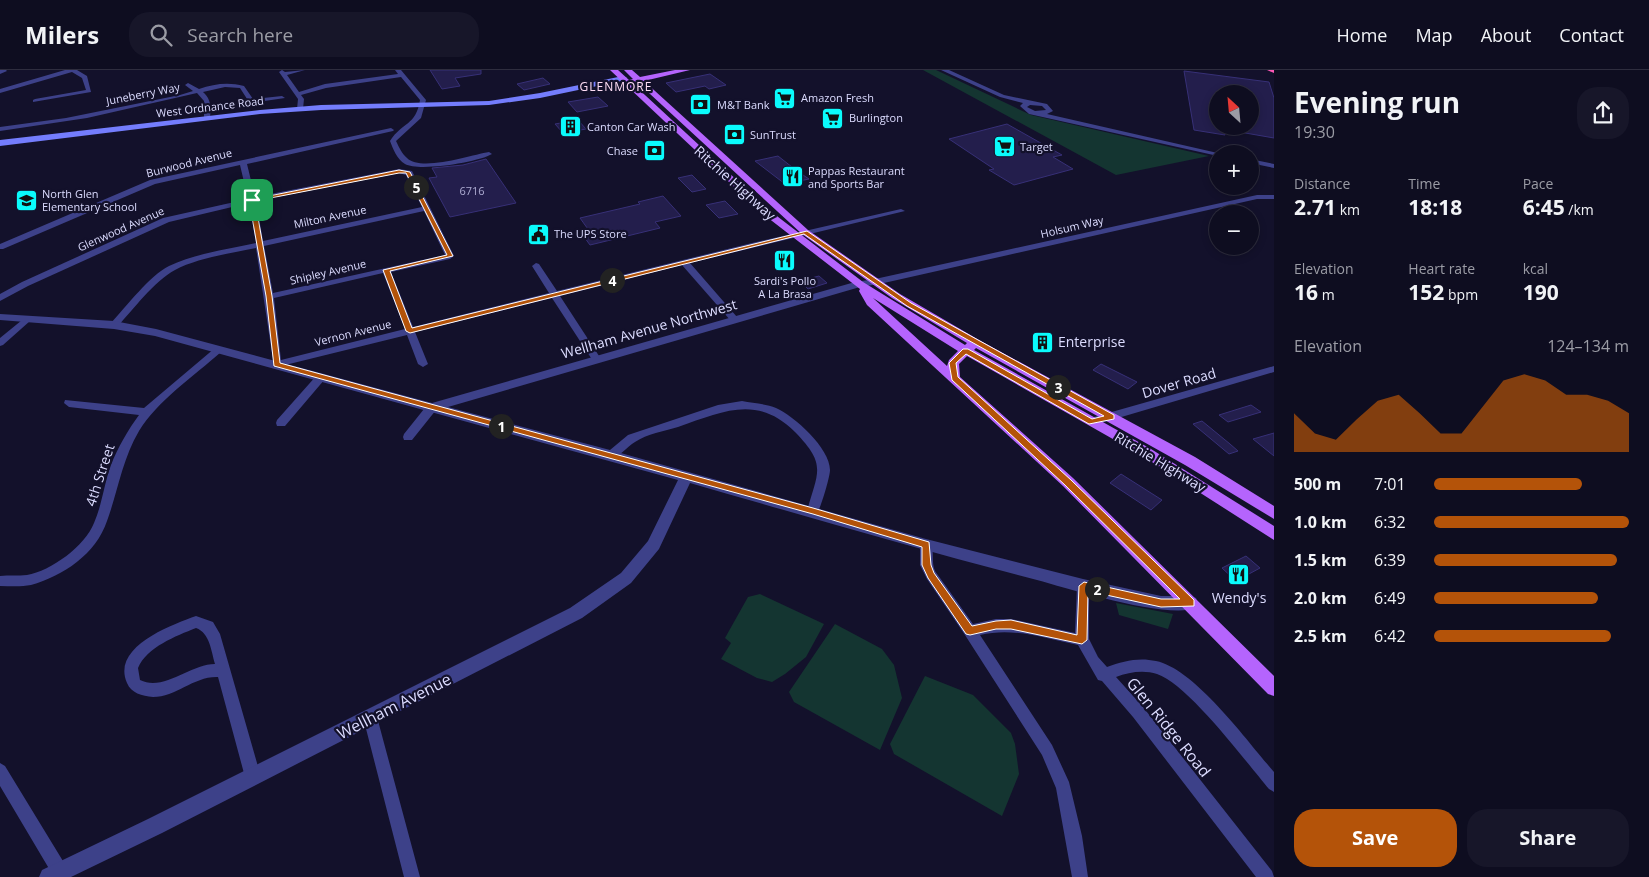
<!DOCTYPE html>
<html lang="en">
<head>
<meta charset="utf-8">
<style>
	body { margin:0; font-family:"Open Sans",sans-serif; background:#171629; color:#f1f3f6; height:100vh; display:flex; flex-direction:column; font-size:19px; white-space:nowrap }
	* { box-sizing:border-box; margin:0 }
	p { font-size:16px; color:#9b9ca5 }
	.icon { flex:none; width:28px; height:28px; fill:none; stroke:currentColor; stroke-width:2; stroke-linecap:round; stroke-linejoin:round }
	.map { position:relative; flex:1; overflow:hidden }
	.drawer { display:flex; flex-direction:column; background:#0e0d20; width:375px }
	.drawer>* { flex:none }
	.needle { width:32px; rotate:334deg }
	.buttons { position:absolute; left:1209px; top:15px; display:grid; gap:10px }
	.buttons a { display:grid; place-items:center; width:50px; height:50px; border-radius:50%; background:#0e0d20; box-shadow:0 2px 8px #0003,0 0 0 1px #2e2d3e; font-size:25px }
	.pin { position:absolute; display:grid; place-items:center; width:42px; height:42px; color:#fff; margin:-21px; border-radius:10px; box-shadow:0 2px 8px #0006 }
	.km { position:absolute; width:25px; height:25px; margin:-12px; border-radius:50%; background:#222; color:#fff; font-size:14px; line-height:25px; text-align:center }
	.round { display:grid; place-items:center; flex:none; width:52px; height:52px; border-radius:20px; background:#171629 }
	.overview { display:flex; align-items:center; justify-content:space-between; height:85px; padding:0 20px }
	h1 { font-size:28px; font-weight:700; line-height:38px }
	.stats { display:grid; grid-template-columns:repeat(3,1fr); gap:8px; height:85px; padding:5px 20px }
	.stats div { display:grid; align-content:center }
	.stats b { font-size:21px; font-weight:700 }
	.stats small { font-size:14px; font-weight:400 }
	.stats p { font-size:14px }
	.chart { height:140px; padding:10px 20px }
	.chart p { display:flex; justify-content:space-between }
	.chart svg { width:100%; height:90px; margin-top:5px; fill:#b45309; opacity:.7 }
	.button { display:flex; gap:10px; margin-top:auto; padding:10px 20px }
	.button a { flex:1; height:58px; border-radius:20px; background:#b45309; color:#fff; font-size:20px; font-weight:700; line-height:58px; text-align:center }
	.button a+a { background:#171629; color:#f1f3f6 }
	ul { padding:0 20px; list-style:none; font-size:16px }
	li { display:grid; grid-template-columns:80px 60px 1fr; align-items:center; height:38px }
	li i { height:12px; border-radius:6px; background:#b45309 }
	header { display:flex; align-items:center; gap:30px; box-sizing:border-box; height:70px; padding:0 25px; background:#0e0d20; border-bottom:1px solid #2e2d3e }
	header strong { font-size:24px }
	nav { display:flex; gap:28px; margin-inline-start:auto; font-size:18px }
	.search { width:350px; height:45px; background:#171629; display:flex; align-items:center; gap:12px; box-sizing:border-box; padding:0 18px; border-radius:20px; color:#9b9ca5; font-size:19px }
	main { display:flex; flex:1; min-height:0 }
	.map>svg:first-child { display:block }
	.green { fill:#143531 }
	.building { fill:#231e4c; stroke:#373077 }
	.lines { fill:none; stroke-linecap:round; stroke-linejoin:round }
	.minor { fill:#3d4189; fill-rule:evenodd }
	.tertiary { fill:#3d4189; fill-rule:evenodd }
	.secondary { fill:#747dfd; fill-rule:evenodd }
	.primary { fill:#b564fd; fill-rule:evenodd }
	.motorway { fill:#fd58b7; fill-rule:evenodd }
	.route { fill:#b45309; stroke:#fff; fill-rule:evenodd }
	.labels { text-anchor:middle; stroke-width:4.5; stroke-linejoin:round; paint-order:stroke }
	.far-street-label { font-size:11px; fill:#dcdcff; stroke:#13112b }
	.far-poi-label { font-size:11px; fill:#dcdcff; stroke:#13112b; text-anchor:start }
	.number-label { font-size:11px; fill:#aeacd2 }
	.far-neighbourhood-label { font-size:12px; letter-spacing:1px; fill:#ffdef6; stroke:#13112b }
	.street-label { font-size:14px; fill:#dcdcff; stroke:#13112b }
	.poi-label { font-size:14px; fill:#dcdcff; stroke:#13112b; text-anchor:start }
	.near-street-label { font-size:16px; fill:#dcdcff; stroke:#13112b }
</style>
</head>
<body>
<header>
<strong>Milers</strong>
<div class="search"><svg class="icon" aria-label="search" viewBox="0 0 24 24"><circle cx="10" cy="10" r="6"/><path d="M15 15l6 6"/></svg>Search here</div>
<nav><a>Home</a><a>Map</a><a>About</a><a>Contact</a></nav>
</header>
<main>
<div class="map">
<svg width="1274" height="807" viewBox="0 0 1274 807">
	<rect width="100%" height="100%" fill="#13112b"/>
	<path class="green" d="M923,0H936L1031,45L1209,86L1116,105Z
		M760,524L824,554L806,587L785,604L772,612L757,608L721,589L731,573L725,568L748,527Z
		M1116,533L1173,544L1168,559L1119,545Z
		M835,554L882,579L894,595L902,628L880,680L794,632L789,622Z
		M925,606L973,625L1011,663L1015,674L1019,704L1002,746L894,684L890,674Z"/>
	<path class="building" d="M430,0H481V4L455,8L460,16L442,19Z
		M1184,1L1269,12L1274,28V68L1228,60L1229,56H1250V24H1218V56H1223L1225,65L1194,60Z
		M710,4L726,15L709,19L705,16L676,22L666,13Z
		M543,8L550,14L524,20L517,14Z
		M598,27L608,36L577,42L568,32Z
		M578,50L586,59L563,63L555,54Z
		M1007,54L1062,85L1053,87L1073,99L1014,115L989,100L994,99L949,69Z
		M778,86L797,101L809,109L785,114L755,91Z
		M486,89L516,133L450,147L429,108L437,107L432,98L463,95Z
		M692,105L706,119L692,122L678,108Z
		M663,126L681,146L655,152L660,158L590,175L582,164L590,162L580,148L640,134L638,132Z
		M725,131L738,144L719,148L706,135Z
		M819,206L827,213L808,219L800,211Z
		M1101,294L1137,312L1128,319L1093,300Z
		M1251,335L1261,342L1228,352L1219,345Z
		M1202,351L1230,374L1238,381L1229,384L1193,354Z
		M1274,363V386L1253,369Z
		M1121,404L1162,430L1151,440L1110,413Z
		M1246,486L1260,498L1236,511L1222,498Z"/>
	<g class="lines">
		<path class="minor" d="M0,0H6L7,1L0,4Z
			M65,0H77L87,6L91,22L33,32V30L35,29L86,20L82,8L72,2L0,23V19Z
			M282,0L285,2L305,0L287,5L299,22L325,14L398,4L395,0H401L426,30L421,48L396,71C399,77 402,84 407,88C421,102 471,85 489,82L492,84C479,92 419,102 405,94C397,89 393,79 390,71C402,52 416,56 420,30L401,7L326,18L301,25L304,29L303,39L300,41L297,39L298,29L279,2Z
			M941,0H949L1004,25L1047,34L1053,41L1047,44L1222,84H1218V86L1029,44L1020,36L1023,33L1000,27ZM1030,35L1042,36L1046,40L1035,41L1027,37Z
			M188,13L199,19C214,14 228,12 244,16L253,29L282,26L285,28L251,33L249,32L240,18L225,17L203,22C211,29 211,37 210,48L207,50L204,48V31L197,23L87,48L0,61V57L66,48L180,25L193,21L185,15Z
			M391,58L394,60L393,61L247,94L255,127L399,99L412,101L454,186L450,189L391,202L413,257L549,223L532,196L536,193L539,194L557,221L752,173L901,139L905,141L690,193L737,247L739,249L734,252L731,251L682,195L560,226L601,289L596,292L593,291L552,228L415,262L428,294L423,297L418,294L407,265L277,297L274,296L256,178C232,183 197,188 175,200C154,211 133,240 117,257H111V253C126,237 150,205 169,196C194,184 228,179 256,173L249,133L169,152L28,216L0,231V224L22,212L163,148L248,129L240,95L155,114L3,179H0V174L150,110ZM399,103L406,105L422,137L263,171L256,131ZM424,141L445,185L273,223L264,176ZM383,203L405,259L281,290L274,228Z
			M1250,89L1274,94V98L1250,93Z
			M1257,125H1274V129H1257L875,215L871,212L875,209Z
			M27,246L32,249L30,251L3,275L0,276V268Z
			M218,277L221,278V282C194,306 157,331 139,361C122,390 118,421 107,451C96,484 63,506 31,515C21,517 10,516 0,516V506C9,505 18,506 27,505C51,501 85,476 94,453C102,435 104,414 111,395C118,377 128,360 139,345L69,337L64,333L65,330L144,338L215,278Z
			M1274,296V302L1091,356L1086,352L1087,349Z
			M321,304L325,305L326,307L325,309L285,356H277L276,353L277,350L317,305Z
			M742,331C753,333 766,334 776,338C794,346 830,378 830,400C830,407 821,437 817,444H809L807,441C818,401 827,395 795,362C757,324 722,342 678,357C664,361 647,364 635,372C626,377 617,391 606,388L604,385L628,365L718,335Z
			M432,333L436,334L437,337L436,340L412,370H404L403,367L404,364L428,334Z
			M926,470L930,471C935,481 931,492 935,501L973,554L996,549H1011L1075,563L1077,516L1078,512L1083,511L1088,512L1089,516V569L1098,587L1107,597C1123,591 1139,587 1156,591C1195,599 1247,671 1274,702V722L1269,719C1246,692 1188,614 1157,604C1144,600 1129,602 1116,607L1143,637L1272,801L1274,807H1256L1133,647L1102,611L1098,610L1078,575C1045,568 1013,557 980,565L1052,675L1069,712L1082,766L1088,807H1072L1056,718L1042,685L965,565L927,509L920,495V475L922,471Z
			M196,546L213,552L220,564L261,707L258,712L253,715L248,712L245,707L218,607C194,606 176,627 153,627C142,626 131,623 127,613C111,577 171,555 196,546ZM196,558C210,563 211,581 215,594C190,594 164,622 140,610L138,598C147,577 176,566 196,558Z
			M370,640L375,642L377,647L420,807H404L363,647L365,642Z
			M0,693L5,696L66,796L68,802L66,807H54L0,716Z"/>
		<path class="tertiary" d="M875,209L880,212L879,214L860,217L448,337L610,380L926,469L1083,509L1161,526H1190L1196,528L1198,533L1196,538C1166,549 1070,519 1037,510C921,480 805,446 690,413L659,479L631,513L582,548L162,763L71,807H39L42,800L148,749L570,538L621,503L648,471L678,410L155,266L114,259L0,250V244L114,251L156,259L432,333L855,212Z"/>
		<path class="secondary" d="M623,6L627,8L626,10L540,28L489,35L321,40L260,44L0,76V70L260,40L321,35L489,31L540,23Z"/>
		<path class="primary" d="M610,0H618L629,10L633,9L624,0H632L640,7L675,0H690L644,11L808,160L900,224L979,270L1195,387L1274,436V449L1185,395L976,278L974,280L1151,379L1274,456V470L1141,385L967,286L959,294L960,307L1073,408L1274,606V626L1268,624L1063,416L867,235L859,221L860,219L763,144ZM637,12L802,164L892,228L967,273L965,275L863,212L769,140L632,13ZM873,228L958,281L949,290L947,296Z"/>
		<path class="motorway" d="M1267,0H1274V3Z"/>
	</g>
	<path class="route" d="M399,100L410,102L453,186L390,201L412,258L807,161L911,233L1114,345V349L1089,354L966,284L956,293L958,307L1071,410L1194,530V536L1161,537L1088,521L1087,570L1082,574L1011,559H996L970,565L966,564L928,508L922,495V477L813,444L274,296L266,226L249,130ZM399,103H406L447,185L383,200L406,261L410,263L804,164L907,236L1104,346L1092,349L968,279H963L949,293L952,310L1065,415L1180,529H1161L1084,512L1079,516L1077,565L1011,550L996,551L972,556L934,503L931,495L929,472L813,438L280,293L272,226L255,131Z"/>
	<defs>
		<symbol id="supermarket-square" viewBox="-11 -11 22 22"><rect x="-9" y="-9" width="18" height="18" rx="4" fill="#0afbfc" stroke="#13112b"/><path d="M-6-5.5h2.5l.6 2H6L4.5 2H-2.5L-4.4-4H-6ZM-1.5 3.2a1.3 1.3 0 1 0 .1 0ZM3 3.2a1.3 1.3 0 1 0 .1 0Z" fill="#111"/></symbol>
		<symbol id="bank-square" viewBox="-11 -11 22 22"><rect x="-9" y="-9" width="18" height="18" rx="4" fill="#0afbfc" stroke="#13112b"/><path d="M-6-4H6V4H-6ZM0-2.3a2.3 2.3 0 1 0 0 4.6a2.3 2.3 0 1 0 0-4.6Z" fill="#111"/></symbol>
		<symbol id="building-square" viewBox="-11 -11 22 22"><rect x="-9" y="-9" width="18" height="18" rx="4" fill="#0afbfc" stroke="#13112b"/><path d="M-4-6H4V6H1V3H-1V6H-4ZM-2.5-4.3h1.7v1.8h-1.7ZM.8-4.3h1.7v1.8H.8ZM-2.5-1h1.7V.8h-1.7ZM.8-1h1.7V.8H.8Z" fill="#111"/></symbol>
		<symbol id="restaurant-square" viewBox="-11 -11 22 22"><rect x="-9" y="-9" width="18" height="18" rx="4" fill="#0afbfc" stroke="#13112b"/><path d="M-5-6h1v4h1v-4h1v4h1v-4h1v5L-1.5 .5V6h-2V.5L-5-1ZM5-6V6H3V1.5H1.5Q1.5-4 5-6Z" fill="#111"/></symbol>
		<symbol id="school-square" viewBox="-11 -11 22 22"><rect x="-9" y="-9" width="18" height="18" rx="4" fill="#0afbfc" stroke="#13112b"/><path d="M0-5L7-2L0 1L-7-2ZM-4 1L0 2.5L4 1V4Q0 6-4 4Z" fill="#111"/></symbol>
		<symbol id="civic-square" viewBox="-11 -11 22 22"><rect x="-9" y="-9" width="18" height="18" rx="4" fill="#0afbfc" stroke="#13112b"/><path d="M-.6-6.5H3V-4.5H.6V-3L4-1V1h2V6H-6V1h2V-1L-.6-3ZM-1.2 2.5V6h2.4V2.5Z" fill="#111"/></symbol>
	</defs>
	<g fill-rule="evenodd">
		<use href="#supermarket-square" x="772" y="16" width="25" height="25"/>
		<use href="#bank-square" x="688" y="22" width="25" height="25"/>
		<use href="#supermarket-square" x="820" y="36" width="25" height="25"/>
		<use href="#building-square" x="558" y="44" width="25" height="25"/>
		<use href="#bank-square" x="722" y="52" width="25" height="25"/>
		<use href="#supermarket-square" x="992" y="64" width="25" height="25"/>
		<use href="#bank-square" x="642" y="68" width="25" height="25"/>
		<use href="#restaurant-square" x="780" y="94" width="25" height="25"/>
		<use href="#school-square" x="14" y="118" width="25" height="25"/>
		<use href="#civic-square" x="526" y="152" width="25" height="25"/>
		<use href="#restaurant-square" x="772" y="178" width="25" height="25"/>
		<use href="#building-square" x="1030" y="260" width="25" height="25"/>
		<use href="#restaurant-square" x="1226" y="492" width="25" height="25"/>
	</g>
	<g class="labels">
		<g class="far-street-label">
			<text transform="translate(143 24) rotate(-11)" y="4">Juneberry Way</text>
			<text transform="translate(210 37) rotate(-7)" y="4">West Ordnance Road</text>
			<text transform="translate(189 93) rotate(-14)" y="4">Burwood Avenue</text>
			<text transform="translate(330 147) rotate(-12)" y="4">Milton Avenue</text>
			<text transform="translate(1072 157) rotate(-13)" y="4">Holsum Way</text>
			<text transform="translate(121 159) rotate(-24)" y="4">Glenwood Avenue</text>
			<text transform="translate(328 202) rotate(-13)" y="4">Shipley Avenue</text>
			<text transform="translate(353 263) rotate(-14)" y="4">Vernon Avenue</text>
		</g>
		<g class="far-poi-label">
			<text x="801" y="32">Amazon Fresh</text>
			<text x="717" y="39">M&amp;T Bank</text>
			<text x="849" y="52">Burlington</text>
			<text x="587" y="61">Canton Car Wash</text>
			<text x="750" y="69">SunTrust</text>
			<text x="1020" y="81">Target</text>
			<text x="638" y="85" text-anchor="end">Chase</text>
			<text x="808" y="105">Pappas Restaurant<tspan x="808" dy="13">and Sports Bar</tspan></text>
			<text x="42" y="128">North Glen<tspan x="42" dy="13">Elementary School</tspan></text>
			<text x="554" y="168">The UPS Store</text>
			<text x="785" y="215" text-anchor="middle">Sardi's Pollo<tspan x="785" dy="13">A La Brasa</tspan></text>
		</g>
		<g class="number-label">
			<text x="472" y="125">6716</text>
		</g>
		<g class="far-neighbourhood-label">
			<text x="616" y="21">GLENMORE</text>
		</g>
		<g class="street-label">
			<text transform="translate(735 113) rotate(42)" y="5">Ritchie Highway</text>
			<text transform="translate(649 259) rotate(-16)" y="5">Wellham Avenue Northwest</text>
			<text transform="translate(1179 313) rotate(-16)" y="5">Dover Road</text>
			<text transform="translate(1160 392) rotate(31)" y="5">Ritchie Highway</text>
			<text transform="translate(100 405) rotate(-72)" y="5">4th Street</text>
		</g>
		<g class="poi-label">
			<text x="1058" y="277">Enterprise</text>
			<text x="1239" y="533" text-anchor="middle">Wendy's</text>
		</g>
		<g class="near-street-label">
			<text transform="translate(394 636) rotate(-27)" y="6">Wellham Avenue</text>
			<text transform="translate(1169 657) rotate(51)" y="6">Glen Ridge Road</text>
		</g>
	</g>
</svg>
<div class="buttons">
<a><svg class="needle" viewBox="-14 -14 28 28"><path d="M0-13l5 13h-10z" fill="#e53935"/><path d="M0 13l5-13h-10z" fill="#9b9ca5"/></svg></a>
<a>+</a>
<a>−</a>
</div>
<div class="pin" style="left:252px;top:130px;background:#1e9e55"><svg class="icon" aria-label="arrive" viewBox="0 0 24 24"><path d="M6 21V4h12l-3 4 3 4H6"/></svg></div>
<b class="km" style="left:501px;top:356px">1</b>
<b class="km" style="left:1097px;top:519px">2</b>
<b class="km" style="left:1058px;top:317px">3</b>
<b class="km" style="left:612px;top:210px">4</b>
<b class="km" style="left:416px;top:117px">5</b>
</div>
<section class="drawer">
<div class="overview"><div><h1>Evening run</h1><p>19:30</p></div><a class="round"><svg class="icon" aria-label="share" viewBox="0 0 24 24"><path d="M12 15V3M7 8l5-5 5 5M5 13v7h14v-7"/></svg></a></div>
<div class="stats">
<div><p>Distance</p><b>2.71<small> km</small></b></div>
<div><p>Time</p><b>18:18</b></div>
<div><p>Pace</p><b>6:45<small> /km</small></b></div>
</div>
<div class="stats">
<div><p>Elevation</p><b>16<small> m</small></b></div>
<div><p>Heart rate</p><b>152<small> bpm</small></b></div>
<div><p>kcal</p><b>190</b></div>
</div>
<div class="chart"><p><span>Elevation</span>124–134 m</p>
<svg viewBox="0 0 160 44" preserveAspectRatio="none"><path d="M0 44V25L10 35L20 38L30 28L40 19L50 16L60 25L70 35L80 35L90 22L100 9L110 6L120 9L130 16L140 16L150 19L160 25V44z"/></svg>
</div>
<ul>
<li><b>500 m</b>7:01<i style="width:76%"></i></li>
<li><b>1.0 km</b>6:32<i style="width:100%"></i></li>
<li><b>1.5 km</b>6:39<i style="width:94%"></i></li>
<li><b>2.0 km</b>6:49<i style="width:84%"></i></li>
<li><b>2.5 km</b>6:42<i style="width:91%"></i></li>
</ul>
<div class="button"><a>Save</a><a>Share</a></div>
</section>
</main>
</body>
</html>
